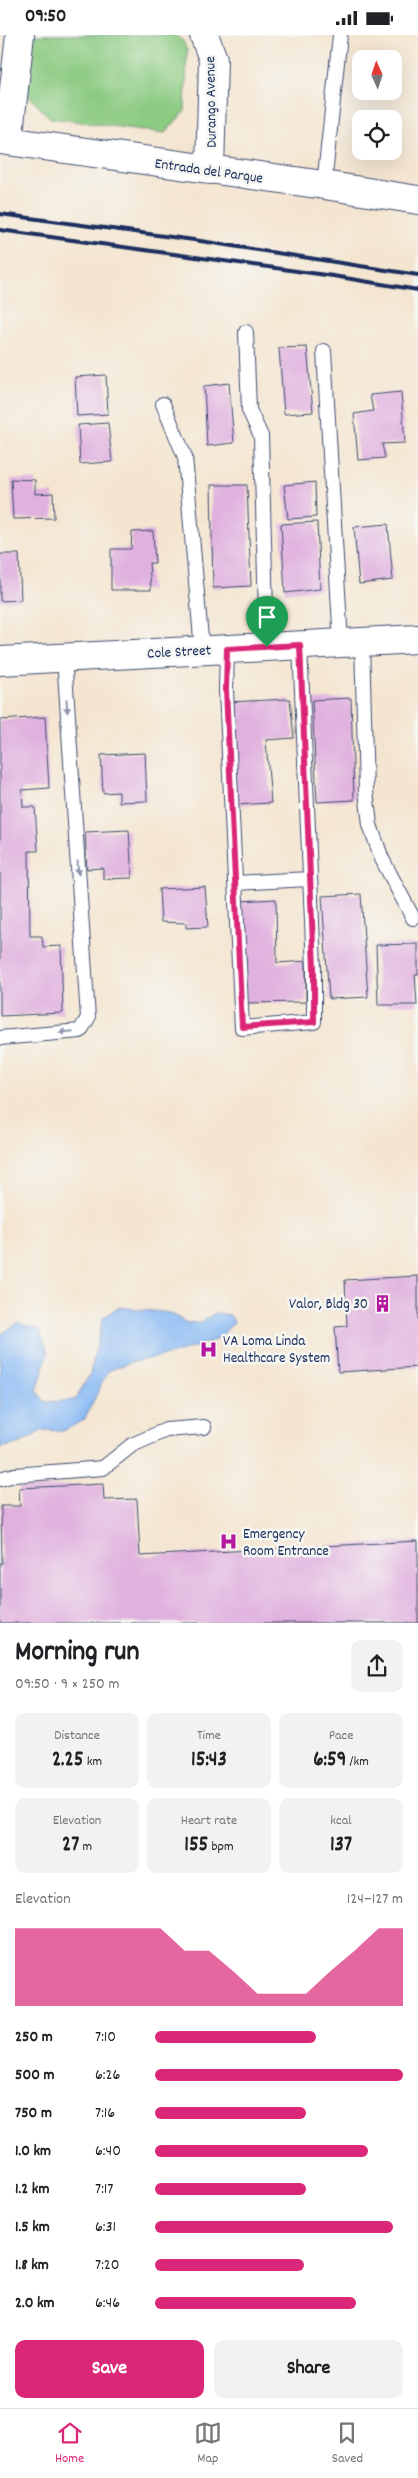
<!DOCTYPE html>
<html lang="en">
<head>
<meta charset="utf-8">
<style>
	body { margin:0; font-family:Dekko,sans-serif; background:#f2f2f2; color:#202124; height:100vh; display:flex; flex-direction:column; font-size:19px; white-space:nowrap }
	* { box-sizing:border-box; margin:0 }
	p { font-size:16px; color:#757577 }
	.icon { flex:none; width:28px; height:28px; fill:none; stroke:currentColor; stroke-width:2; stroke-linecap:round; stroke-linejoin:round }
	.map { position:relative; height:1588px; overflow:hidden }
	.details { display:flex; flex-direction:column; background:#fff; flex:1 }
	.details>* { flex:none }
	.needle { width:32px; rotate:357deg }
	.buttons { position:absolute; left:352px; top:15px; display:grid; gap:10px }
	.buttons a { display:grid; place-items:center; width:50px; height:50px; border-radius:10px; background:#fff; box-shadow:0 5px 20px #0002; font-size:25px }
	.pin { position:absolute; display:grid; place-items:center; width:42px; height:42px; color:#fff; margin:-51px -21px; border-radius:50% 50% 50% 0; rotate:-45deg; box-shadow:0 0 5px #0007 }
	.pin .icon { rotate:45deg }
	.round { display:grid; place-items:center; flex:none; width:52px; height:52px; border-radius:10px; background:#f2f2f2 }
	.overview { display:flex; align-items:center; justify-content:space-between; height:85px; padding:0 15px }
	h1 { font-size:28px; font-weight:700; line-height:38px }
	.figures { display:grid; grid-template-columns:repeat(3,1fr); gap:8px; height:85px; padding:5px 15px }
	.figures div { display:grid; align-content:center; border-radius:10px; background:#f2f2f2; text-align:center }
	.figures b { font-size:21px; font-weight:700 }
	.figures small { font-size:14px; font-weight:400 }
	.figures p { font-size:14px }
	.chart { height:140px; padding:10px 15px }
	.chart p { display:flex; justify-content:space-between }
	.chart svg { width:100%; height:90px; margin-top:5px; fill:#db2777; opacity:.7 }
	.primary-button { display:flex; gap:10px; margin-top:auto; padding:10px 15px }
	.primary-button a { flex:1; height:58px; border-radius:10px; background:#db2777; color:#fff; font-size:20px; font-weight:700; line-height:58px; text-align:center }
	.primary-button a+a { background:#f2f2f2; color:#202124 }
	ul { padding:0 15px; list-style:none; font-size:16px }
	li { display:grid; grid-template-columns:80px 60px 1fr; align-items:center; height:38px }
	li i { height:12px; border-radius:6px; background:#db2777 }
	.status { display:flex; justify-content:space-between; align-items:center; height:35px; padding:0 25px; background:#fff; direction:ltr }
	.status svg { height:14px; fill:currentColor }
	.menu { display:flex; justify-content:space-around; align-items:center; height:70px; border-top:1px solid #e0e0e0; background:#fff; font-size:14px; color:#757577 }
	.menu a { display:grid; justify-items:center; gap:2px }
	.menu .on { color:#db2777 }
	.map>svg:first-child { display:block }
	.green { fill:#8ccb82; stroke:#547d70 }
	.water { fill:#88b9f4; stroke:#5274a9 }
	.building { fill:#e0b0de }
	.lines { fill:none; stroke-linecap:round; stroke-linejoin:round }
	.lane-casing { stroke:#3c4a6f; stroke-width:16 }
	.street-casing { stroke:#3c4a6f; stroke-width:30 }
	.lane { stroke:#fff; stroke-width:14 }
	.street { stroke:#fff; stroke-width:28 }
	.rail { stroke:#1b2f5e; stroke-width:4 }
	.oneway { fill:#8d97ae }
	.route-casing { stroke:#fff; stroke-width:10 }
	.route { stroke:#db2777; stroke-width:6 }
	.labels { text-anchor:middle; stroke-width:5; stroke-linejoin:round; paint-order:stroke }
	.street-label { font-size:15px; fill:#1b2f5e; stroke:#f6f6f2 }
	.poi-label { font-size:15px; fill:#1b2f5e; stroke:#f6f6f2; text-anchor:start }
</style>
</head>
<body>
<div class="status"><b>09:50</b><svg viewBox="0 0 49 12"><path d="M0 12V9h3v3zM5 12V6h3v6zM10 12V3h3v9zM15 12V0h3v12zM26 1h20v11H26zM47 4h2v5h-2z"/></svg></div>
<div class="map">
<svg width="418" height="1588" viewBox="0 0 418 1588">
	<rect width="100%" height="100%" fill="#f6f6f2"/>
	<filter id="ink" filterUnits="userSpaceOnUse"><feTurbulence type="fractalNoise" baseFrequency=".02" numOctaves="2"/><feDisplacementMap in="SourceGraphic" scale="10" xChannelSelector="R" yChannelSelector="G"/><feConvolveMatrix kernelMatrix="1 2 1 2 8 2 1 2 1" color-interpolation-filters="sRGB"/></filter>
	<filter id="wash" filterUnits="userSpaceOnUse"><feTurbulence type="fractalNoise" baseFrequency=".0096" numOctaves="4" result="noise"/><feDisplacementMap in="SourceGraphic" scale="20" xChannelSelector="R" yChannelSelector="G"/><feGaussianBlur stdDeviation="1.12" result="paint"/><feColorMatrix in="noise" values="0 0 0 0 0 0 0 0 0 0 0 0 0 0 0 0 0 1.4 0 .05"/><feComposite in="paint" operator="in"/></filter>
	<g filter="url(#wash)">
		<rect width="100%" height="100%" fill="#f4e5d0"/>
		<path class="green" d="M32,0H175L183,6L187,15L185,76L165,98L50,83L28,60Z"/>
		<path class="water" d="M118,1272L170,1278L187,1288L201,1287L215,1278L230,1280L234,1287L218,1304L173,1319L131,1327L108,1336L84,1385L63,1396L43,1395L21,1408L0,1413V1300L18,1288L40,1295L48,1318L37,1356L45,1367L75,1365L90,1339L103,1283Z"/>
		<g id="blocks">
			<path class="building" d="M307,312L313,377L284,379L279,313Z
				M106,340L108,379L77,381L75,342Z
				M229,348L234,408L207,411L204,351Z
				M401,357L405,408L382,409L385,423L358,425L354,379L373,376L370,360Z
				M108,388L112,427L80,429L78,390Z
				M11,444L35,445V459L53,458L54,483L13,484Z
				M315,447L316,482L288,484L284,450Z
				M211,450H247L251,551L213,553Z
				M317,487L320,554L285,558L281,489Z
				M388,489L393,545L359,549L354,492Z
				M153,496L155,528H149L151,555H111V514H131L132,497Z
				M0,519H19L21,565L0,566Z
				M351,663L354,765L317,767L312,665Z
				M290,664L294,703L266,705L271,768L235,770L228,667Z
				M45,682L49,753L22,755L23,772H35L38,816H29L30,901H42L43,912L61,911L63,978L0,981V685Z
				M145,718L147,766L119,767V757L103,758L101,720Z
				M129,795L132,843L103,844V833L87,834L85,797Z
				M205,852L208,892L186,893V888L161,887L159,854Z
				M361,859L368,962L329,964L322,861Z
				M276,864L277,928L306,926V967L244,968L240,866Z
				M418,909V940H415L417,970H378L376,910Z
				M418,1241V1332L338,1337L335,1292L347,1291L345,1245Z
				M103,1449L104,1465L137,1464L140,1521L418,1506V1588H0V1528H2L1,1471H20L19,1453Z"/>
		</g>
	</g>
	<g filter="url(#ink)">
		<use href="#blocks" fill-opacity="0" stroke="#3c4a6f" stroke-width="1"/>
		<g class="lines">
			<defs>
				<path id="lane" d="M324,150L340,0
					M246,297L249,375L261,401L267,612
					M324,316L341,609
					M163,369L185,422L202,615
					M362,607L366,756L370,790L382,824L413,883
					M227,614L226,655L242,993L314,987V933L300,610
					M236,848L309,844
					M0,1003L80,996L88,983L64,622
					M0,1444L14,1440L103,1433L132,1410L166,1395L204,1392"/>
				<path id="street" d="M204,0L213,24L210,135
					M0,105L324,150L418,165
					M8,106L20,0
					M0,626L418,604"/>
			</defs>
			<use href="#lane" class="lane-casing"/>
			<use href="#street" class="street-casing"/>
			<use href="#lane" class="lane"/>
			<use href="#street" class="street"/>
			<path class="rail" d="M0,179L194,205L418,240
				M0,195L333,241L418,255"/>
		</g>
		<defs><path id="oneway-solid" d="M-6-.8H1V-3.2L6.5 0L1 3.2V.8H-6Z" transform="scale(1.25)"/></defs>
		<g class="oneway">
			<use href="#oneway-solid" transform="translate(67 671) rotate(86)"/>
			<use href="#oneway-solid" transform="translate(78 833) rotate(86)"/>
			<use href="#oneway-solid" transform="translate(66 997) rotate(175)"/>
		</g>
	</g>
	<g class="lines" filter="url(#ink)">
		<defs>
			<path id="route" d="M300,610L314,933V987L242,992L226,655L227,614Z"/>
		</defs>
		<use href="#route" class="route-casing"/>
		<use href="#route" class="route"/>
	</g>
	<defs>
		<symbol id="building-bare" viewBox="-9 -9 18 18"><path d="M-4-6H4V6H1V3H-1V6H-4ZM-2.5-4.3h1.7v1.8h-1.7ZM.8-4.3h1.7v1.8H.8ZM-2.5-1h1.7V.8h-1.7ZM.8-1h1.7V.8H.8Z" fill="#b5179e" stroke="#f6f6f2" stroke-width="2.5" paint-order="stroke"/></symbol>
		<symbol id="hospital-bare" viewBox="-9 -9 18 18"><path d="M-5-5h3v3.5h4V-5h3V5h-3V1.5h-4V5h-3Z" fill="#b5179e" stroke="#f6f6f2" stroke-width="2.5" paint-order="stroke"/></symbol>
	</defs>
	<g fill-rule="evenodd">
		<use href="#building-bare" x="370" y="1256" width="25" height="25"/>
		<use href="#hospital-bare" x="196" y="1302" width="25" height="25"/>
		<use href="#hospital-bare" x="216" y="1494" width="25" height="25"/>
	</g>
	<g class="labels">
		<g class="street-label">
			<text transform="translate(210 67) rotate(-91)" y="5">Durango Avenue</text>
			<text transform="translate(209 135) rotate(8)" y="5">Entrada del Parque</text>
			<text transform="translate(179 616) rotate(-3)" y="5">Cole Street</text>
		</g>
		<g class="poi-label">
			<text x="368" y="1273" text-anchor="end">Valor, Bldg 30</text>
			<text x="223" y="1310">VA Loma Linda<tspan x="223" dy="17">Healthcare System</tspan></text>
			<text x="243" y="1503">Emergency<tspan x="243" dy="17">Room Entrance</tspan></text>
		</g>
	</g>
</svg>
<div class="buttons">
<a><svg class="needle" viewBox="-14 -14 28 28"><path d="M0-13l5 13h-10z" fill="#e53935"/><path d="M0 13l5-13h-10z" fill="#757577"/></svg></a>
<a><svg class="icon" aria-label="locate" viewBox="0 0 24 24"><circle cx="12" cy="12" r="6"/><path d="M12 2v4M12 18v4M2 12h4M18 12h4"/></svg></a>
</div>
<div class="pin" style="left:267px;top:612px;background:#1e9e55"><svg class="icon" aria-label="arrive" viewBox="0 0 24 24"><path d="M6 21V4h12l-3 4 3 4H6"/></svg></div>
</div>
<section class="details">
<div class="overview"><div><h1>Morning run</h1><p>09:50 · 9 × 250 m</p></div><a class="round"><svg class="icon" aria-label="share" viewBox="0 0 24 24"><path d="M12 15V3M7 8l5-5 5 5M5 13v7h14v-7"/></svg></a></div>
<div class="figures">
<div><p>Distance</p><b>2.25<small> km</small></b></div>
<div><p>Time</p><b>15:43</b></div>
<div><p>Pace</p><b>6:59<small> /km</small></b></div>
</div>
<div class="figures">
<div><p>Elevation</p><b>27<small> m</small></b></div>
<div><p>Heart rate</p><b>155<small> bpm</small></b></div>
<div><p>kcal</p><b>137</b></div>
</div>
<div class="chart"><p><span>Elevation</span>124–127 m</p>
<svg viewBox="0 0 160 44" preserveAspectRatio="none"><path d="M0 44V6L10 6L20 6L30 6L40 6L50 6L60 6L70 17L80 17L90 27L100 38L110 38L120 38L130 27L140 17L150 6L160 6V44z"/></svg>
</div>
<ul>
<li><b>250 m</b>7:10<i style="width:65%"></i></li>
<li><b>500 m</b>6:26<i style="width:100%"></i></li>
<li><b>750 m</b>7:16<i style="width:61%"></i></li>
<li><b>1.0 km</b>6:40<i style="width:86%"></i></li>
<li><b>1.2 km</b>7:17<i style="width:61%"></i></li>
<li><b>1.5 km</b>6:31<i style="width:96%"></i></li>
<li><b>1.8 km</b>7:20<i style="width:60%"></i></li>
<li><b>2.0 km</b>6:46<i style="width:81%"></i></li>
</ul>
<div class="primary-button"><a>Save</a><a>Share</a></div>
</section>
<nav class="menu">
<a class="on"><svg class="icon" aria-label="home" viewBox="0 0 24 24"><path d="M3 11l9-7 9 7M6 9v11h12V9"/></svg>Home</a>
<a><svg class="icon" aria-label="map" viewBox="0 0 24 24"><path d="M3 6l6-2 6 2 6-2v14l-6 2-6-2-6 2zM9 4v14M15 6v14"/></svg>Map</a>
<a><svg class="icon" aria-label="saved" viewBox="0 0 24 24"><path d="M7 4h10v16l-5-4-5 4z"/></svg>Saved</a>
</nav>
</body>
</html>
